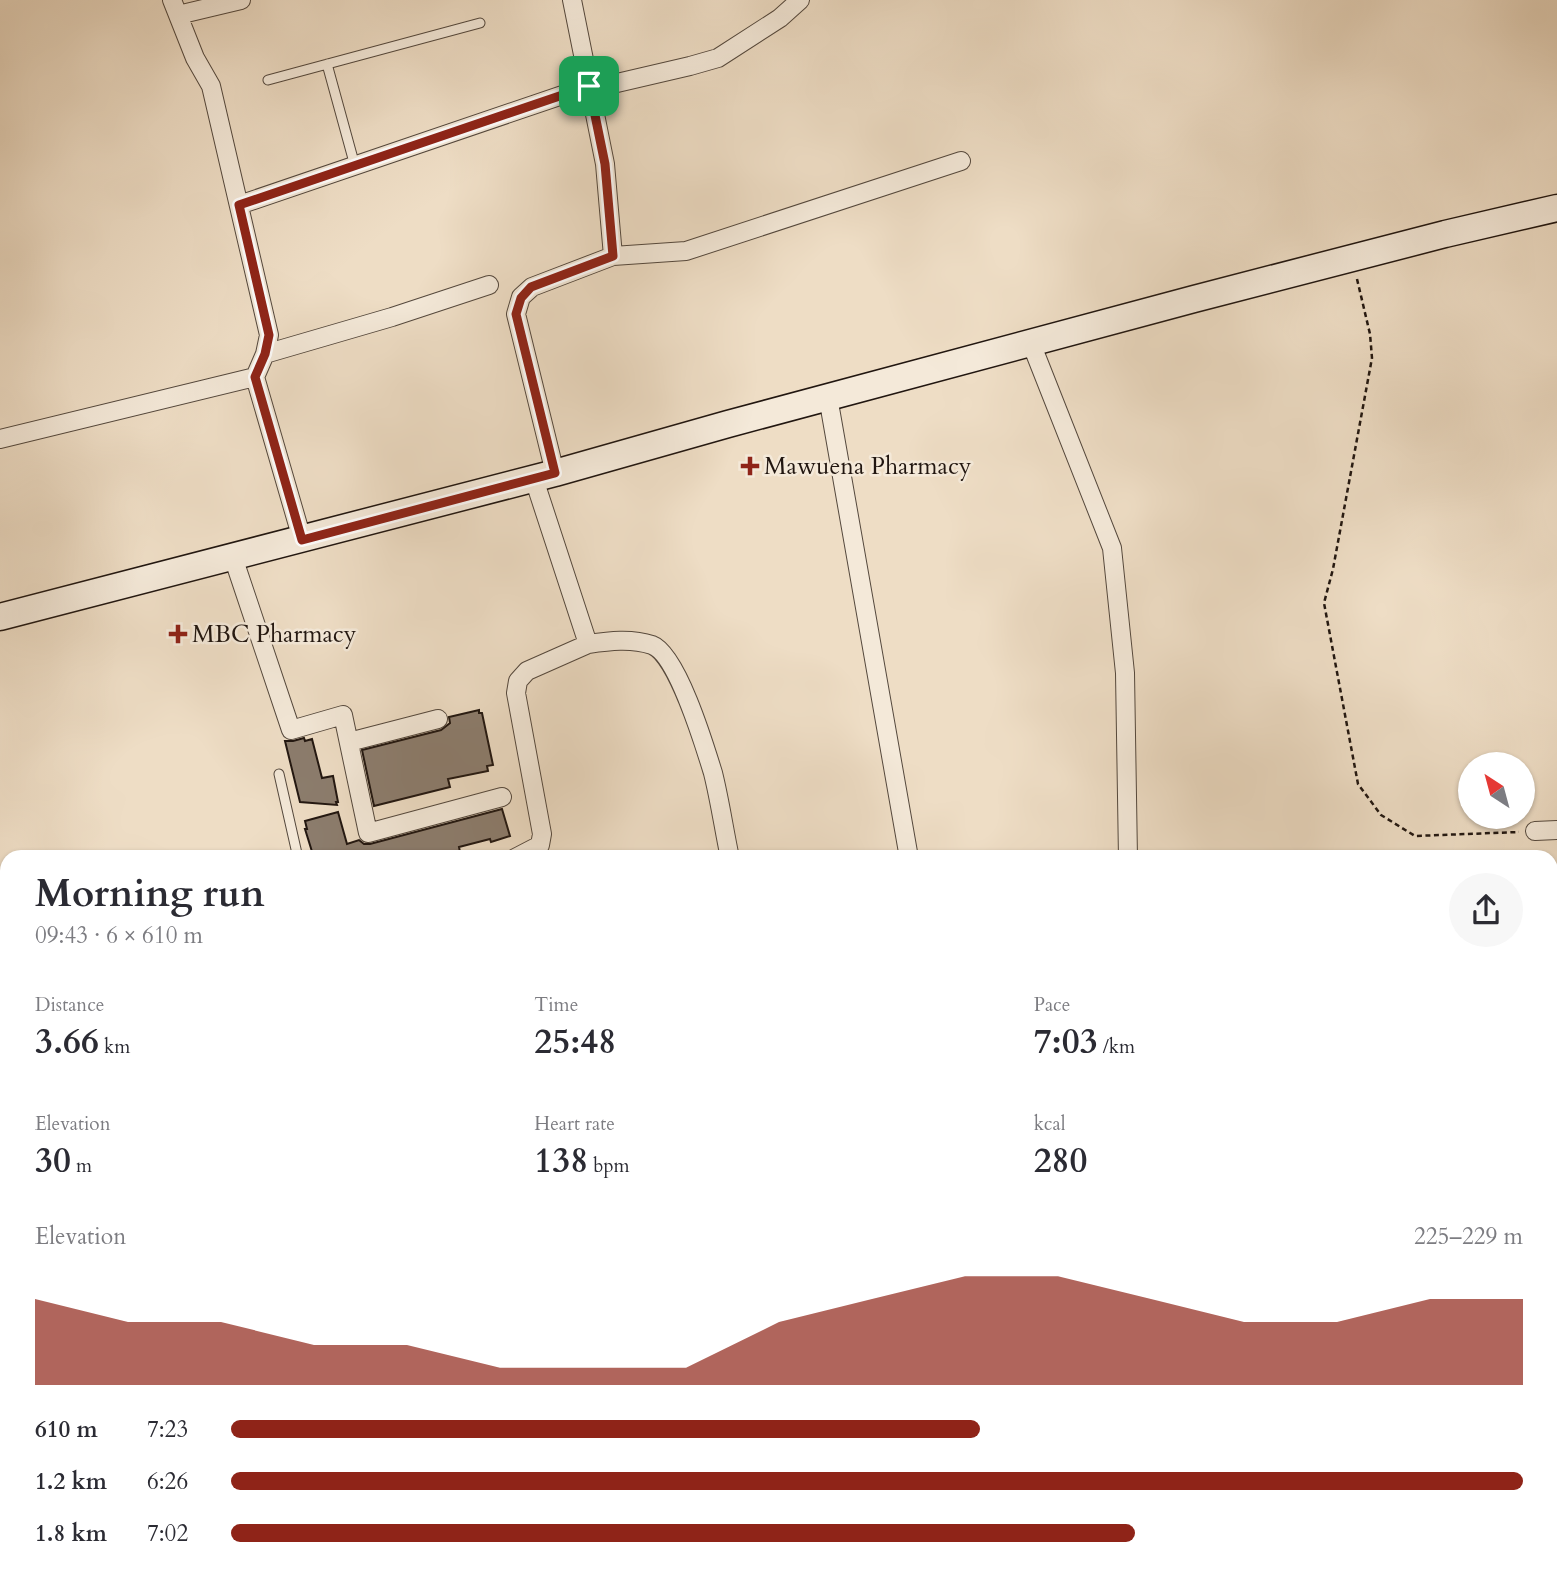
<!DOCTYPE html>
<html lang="en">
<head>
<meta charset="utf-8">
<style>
	body { margin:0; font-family:Cardo,serif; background:#f7f7f7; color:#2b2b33; height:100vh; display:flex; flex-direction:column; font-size:26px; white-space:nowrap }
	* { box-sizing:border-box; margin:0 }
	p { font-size:23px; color:#7c7c81 }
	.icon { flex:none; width:38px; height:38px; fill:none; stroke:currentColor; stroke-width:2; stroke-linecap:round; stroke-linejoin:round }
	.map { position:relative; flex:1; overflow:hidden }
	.drawer { position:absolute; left:0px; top:850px; width:1558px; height:726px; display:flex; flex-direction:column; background:#fff; border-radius:21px 21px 0 0; box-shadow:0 2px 5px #0004 }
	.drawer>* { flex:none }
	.needle { width:46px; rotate:324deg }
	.controls { position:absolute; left:1458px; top:752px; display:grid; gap:14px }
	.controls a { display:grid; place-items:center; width:77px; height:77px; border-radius:50%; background:#fff; box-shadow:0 2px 5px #0004; font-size:35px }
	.pin { position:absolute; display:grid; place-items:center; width:60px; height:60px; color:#fff; margin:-30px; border-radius:14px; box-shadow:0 4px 10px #0006 }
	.round { display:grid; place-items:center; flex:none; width:74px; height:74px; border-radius:37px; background:#f7f7f7 }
	.head { display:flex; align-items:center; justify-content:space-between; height:119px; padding:0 35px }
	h1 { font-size:38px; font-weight:700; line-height:52px }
	.stats { display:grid; grid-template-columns:repeat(3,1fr); gap:10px; height:119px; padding:7px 35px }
	.stats div { display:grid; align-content:center }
	.stats b { font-size:35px; font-weight:700 }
	.stats small { font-size:19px; font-weight:400 }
	.stats p { font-size:19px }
	.chart { height:196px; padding:14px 35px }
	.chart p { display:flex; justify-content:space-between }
	.chart svg { width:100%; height:126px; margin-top:7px; fill:#8f2418; opacity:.7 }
	ul { padding:0 35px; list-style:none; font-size:23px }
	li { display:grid; grid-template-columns:112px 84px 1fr; align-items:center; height:52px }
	li i { height:18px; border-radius:9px; background:#8f2418 }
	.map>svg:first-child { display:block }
	.building { fill:#8c7d6e; stroke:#211610; stroke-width:2 }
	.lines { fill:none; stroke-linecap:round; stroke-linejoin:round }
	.service-casing { stroke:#54483d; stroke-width:11 }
	.minor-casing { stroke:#54483d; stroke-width:20 }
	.secondary-casing { stroke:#211610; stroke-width:29 }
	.path { stroke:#211610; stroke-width:2.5; stroke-dasharray:5 3.5; stroke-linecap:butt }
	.service { stroke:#f4e9d9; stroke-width:9 }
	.minor { stroke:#f4e9d9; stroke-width:18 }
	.secondary { stroke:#f4e9d9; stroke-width:26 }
	.route-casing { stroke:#fff; stroke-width:14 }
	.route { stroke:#8f2418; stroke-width:9 }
	.poi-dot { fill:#8f2418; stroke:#f4e9d9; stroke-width:2.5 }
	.labels { text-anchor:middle; stroke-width:5; stroke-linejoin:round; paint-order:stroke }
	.poi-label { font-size:24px; fill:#211610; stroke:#f4e9d9; text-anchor:start }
</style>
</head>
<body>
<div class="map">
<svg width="1557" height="1576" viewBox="0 0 1557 1576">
	<rect width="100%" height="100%" fill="#eeddc5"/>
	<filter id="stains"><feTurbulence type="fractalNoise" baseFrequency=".00286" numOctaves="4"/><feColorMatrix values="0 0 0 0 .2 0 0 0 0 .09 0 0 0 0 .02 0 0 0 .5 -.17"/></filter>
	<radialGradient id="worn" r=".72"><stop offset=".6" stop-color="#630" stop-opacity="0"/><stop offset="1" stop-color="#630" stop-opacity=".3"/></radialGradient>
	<path class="building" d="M479,710V713H482L493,765L487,766L488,771L448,779L450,787L374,806L362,750L441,730L450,723L449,717Z
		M304,738L305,741L312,739L322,778L333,776L338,802H336L337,805L300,802L285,741H293Z
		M502,809L510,836L491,842L490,839L459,847L460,852L442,856V854L432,858H314L305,829H307L305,821L338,812L347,844L359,840L364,844H370Z"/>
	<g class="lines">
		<defs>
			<path id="service" d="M327,64L355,166
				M268,80L480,23
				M279,774L298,858"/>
			<path id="minor" d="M172,0L195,58L211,86L269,335L265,354L255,377
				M178,15L241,0
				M239,205L589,86L617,83L690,66L718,58L780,18L800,0
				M613,256L686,251L961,161
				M1031,343L1112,548L1125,673L1128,858
				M265,354L392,317L489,285
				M828,397L909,858
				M0,439L255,377L302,539
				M555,473L516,314L521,297L532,287L613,256L605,164L572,0
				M233,557L291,730L343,715L368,833L502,797
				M588,644C609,641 631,638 652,645C677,654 705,747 713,773C720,801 724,830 730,858
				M349,742L438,719
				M1535,831L1557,830
				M515,858L540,845L542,834L516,693L518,681L527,671L588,644L534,479
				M1550,985L1557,986
				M1550,1187H1557
				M0,1217L7,1215
				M1550,1383H1557
				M0,1399L7,1431
				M0,1490L7,1477
				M190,1570L192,1576
				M398,1570L401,1576
				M744,1570L746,1576
				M0,1574L1,1576
				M317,1576L357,1570
				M1166,1576L1167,1570
				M1327,1576L1328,1570
				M1497,1576V1570"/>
			<path id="secondary" d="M0,617L555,473L728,424L1194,299L1445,234L1557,208"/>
		</defs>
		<use href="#service" class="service-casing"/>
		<use href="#minor" class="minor-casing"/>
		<use href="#secondary" class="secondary-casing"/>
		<path class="path" d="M1357,279L1370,334L1372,358L1333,569L1324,603L1358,784L1381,815L1415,836L1519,832"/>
		<use href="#service" class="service"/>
		<use href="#minor" class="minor"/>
		<use href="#secondary" class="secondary"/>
	</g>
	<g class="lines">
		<defs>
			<path id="route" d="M589,86L605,164L613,256L531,287L521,298L516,314L555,473L302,540L255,377L265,354L269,335L239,205Z"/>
		</defs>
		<use href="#route" class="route-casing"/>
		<use href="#route" class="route"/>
	</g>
	<g class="poi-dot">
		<path d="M746.5 455.5h7v7h7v7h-7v7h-7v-7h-7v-7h7z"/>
		<path d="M174.5 623.5h7v7h7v7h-7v7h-7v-7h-7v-7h7z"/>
	</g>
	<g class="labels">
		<g class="poi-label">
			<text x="764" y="474">Mawuena Pharmacy</text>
			<text x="192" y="642">MBC Pharmacy</text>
		</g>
	</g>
	<rect width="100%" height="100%" filter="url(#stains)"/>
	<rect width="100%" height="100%" fill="url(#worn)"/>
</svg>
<div class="controls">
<a><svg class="needle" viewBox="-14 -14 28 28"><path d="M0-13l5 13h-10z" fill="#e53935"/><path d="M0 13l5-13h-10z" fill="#7c7c81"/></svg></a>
</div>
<div class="pin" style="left:589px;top:86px;background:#1e9e55"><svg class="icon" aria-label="arrive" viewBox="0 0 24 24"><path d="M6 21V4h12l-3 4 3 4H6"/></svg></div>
<section class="drawer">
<div class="head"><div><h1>Morning run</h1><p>09:43 · 6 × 610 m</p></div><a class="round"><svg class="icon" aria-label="share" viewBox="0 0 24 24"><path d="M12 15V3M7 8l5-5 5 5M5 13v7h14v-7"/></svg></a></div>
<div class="stats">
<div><p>Distance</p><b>3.66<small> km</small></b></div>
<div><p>Time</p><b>25:48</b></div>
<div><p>Pace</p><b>7:03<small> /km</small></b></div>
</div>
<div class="stats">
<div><p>Elevation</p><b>30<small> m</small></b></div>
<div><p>Heart rate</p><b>138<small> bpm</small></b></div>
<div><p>kcal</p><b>280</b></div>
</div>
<div class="chart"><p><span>Elevation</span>225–229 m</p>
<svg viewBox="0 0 160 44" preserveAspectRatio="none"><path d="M0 44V14L10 22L20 22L30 30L40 30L50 38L60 38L70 38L80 22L90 14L100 6L110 6L120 14L130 22L140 22L150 14L160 14V44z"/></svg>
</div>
<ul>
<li><b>610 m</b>7:23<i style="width:58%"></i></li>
<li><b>1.2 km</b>6:26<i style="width:100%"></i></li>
<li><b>1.8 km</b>7:02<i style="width:70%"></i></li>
</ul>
</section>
</div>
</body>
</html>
